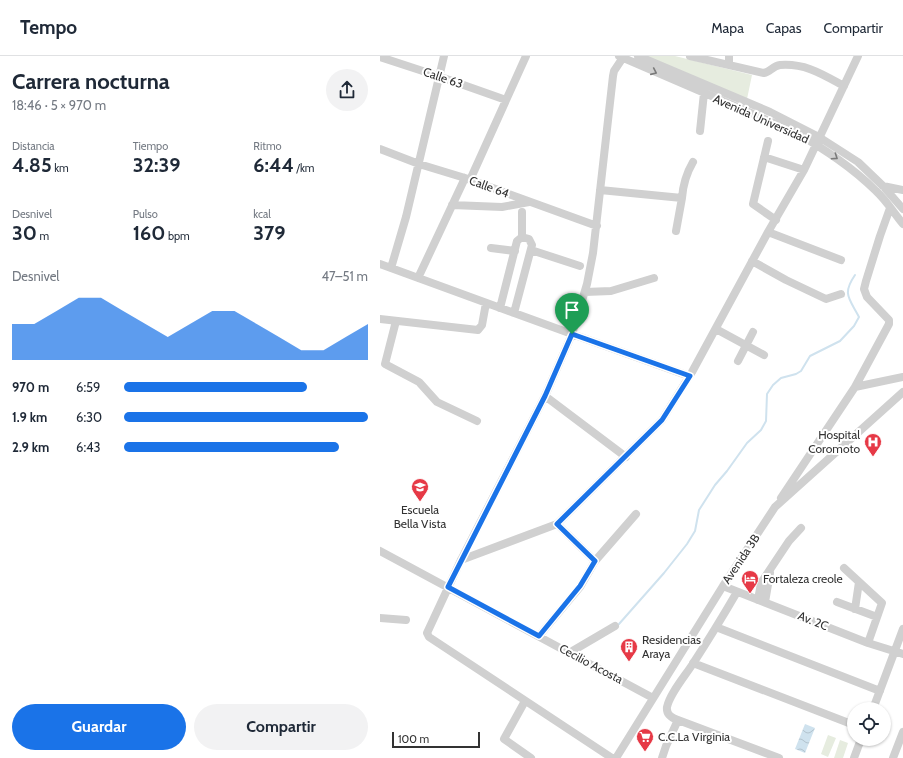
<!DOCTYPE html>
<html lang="es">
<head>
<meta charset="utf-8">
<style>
	body { margin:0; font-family:Cabin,sans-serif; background:#f2f2f3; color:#1f2937; height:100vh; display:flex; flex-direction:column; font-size:15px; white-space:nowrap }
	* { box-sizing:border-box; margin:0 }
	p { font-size:13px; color:#747a83 }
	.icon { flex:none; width:22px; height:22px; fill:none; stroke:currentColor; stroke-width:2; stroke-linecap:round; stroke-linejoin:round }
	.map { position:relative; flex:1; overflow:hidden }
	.side { display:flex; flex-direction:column; background:#fff; width:380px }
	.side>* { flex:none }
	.buttons { position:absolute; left:467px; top:646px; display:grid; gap:8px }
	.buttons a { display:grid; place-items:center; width:44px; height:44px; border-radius:50%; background:#fff; box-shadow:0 1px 3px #0004; font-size:20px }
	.scale { position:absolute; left:12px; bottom:10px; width:88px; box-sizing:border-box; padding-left:4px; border:2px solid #333; border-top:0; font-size:11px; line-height:14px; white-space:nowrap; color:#333; -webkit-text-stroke:3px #fff; paint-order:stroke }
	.pin { position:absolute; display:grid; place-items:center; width:34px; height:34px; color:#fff; margin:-41px -17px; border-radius:50% 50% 50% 0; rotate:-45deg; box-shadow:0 0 4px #0007 }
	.pin .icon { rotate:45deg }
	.round { display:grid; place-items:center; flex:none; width:42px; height:42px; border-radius:21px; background:#f2f2f3 }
	.overview { display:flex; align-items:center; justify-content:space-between; height:68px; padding:0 12px }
	h1 { font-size:22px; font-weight:700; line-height:30px }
	.figures { display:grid; grid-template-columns:repeat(3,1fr); gap:6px; height:68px; padding:4px 12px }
	.figures div { display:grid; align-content:center }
	.figures b { font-size:20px; font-weight:700 }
	.figures small { font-size:11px; font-weight:400 }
	.figures p { font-size:11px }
	.chart { height:112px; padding:8px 12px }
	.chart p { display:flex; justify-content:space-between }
	.chart svg { width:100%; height:72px; margin-top:4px; fill:#1a73e8; opacity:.7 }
	.action { display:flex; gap:8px; margin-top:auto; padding:8px 12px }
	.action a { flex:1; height:46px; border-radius:24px; background:#1a73e8; color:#fff; font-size:16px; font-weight:700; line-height:46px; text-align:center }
	.action a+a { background:#f2f2f3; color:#1f2937 }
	ul { padding:0 12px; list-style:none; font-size:13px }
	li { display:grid; grid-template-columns:64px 48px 1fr; align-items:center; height:30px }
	li i { height:10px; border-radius:5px; background:#1a73e8 }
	header { display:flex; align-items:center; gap:24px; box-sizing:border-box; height:56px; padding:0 20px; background:#fff; border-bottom:1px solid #e0e1e3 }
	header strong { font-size:19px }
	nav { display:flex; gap:22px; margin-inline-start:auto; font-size:14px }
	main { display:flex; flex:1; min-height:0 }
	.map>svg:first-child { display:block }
	.green { fill:#e6ecdf }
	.water { fill:url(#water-waves) }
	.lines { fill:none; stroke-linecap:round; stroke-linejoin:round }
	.stream { stroke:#cfe2ee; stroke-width:2 }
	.minor { stroke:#d0d0d0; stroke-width:8 }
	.oneway { stroke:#7a7a7a }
	.route-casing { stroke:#fff; stroke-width:8 }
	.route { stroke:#1a73e8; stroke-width:5 }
	.labels { text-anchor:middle; stroke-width:4; stroke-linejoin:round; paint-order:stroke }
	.street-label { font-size:12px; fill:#333; stroke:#fff }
	.poi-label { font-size:12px; fill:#333; stroke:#fff; text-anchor:start }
</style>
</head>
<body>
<header>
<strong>Tempo</strong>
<nav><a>Mapa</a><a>Capas</a><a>Compartir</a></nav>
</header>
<main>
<section class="side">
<div class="overview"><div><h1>Carrera nocturna</h1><p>18:46 · 5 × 970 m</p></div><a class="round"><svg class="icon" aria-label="share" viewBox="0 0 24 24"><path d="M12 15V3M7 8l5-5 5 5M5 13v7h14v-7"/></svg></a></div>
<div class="figures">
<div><p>Distancia</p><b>4.85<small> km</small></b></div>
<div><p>Tiempo</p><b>32:39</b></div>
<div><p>Ritmo</p><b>6:44<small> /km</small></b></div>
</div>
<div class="figures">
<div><p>Desnivel</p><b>30<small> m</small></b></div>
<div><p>Pulso</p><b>160<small> bpm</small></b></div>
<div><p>kcal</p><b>379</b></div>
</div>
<div class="chart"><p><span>Desnivel</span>47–51 m</p>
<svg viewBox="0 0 160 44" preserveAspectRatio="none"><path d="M0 44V22L10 22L20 14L30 6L40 6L50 14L60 22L70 30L80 22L90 14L100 14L110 22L120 30L130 38L140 38L150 30L160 22V44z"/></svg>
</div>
<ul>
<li><b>970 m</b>6:59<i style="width:75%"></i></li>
<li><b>1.9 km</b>6:30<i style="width:100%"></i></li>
<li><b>2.9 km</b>6:43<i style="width:88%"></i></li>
</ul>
<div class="action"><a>Guardar</a><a>Compartir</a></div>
</section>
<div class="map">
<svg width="523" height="702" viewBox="0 0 523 702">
	<defs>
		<pattern id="water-waves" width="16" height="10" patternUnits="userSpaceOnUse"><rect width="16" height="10" fill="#cfe2ee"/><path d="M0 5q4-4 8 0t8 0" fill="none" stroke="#b2c2cd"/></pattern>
	</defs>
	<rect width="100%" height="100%" fill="#fff"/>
	<path class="green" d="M266,0H295L372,19L367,43Z
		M448,679L456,682L448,701L441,698Z
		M460,684L468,687L463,702H454Z"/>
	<path class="water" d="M425,668L435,672L425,697L415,693Z"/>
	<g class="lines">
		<path class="stream" d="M239,568L284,517L307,488L315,475L319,454L335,429L347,415L367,387L381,374L386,365L387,338L393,329L401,322L416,318L421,315L430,300L460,285L474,270L479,261C469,242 462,238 475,219"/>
		<path class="minor" d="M239,0L417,77C445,94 472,111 496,135C506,144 514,157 523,168
			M258,0L390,56L439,81L478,106L503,130L523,153
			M310,0L384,17C390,16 393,10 400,9C425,7 442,18 464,30
			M0,1L58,20L126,44
			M349,9V0
			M320,75L324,37
			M388,85L373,148L396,164
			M0,93L39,108L85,122L217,170
			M384,101L424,114
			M90,124L146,0
			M503,130L523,134
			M220,134L302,142C303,128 306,118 313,106
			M72,149L122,151L149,146
			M142,156V181
			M296,175L302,142
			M388,176L461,204
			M111,192L135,195
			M151,194L200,210
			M372,205L406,224L446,243L461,238
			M0,208L192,278L207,228L213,197L233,20L234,15L244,0
			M11,212L26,161L64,0
			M38,222L85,122
			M205,236L231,235L274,222
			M120,252L137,185L142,181L149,183L152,189L134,257
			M0,263L98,274L102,269L106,247
			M16,265L5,308L39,326L57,346L97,365
			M336,273L384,299
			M358,305L373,276
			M475,331L509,268V264L487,241L484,233L486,225L500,180L510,152
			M165,340L246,401
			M401,442L475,331L523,321
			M177,468L215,505
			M0,495L273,642
			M81,504L177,468L282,364L312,316L388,176L424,114L478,0
			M464,512L502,547L488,587
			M343,530L488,587L523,598
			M357,536C343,560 329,583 314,606C306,619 290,637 287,651C286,659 292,662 298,664L399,702
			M378,544L381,527L409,485L421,472
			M385,546L390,517
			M457,546L497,561
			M475,553L479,526
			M0,562L26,564
			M336,571L500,635
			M159,580L200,531L215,505L256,458
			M189,597L235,570
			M313,607L474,669
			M145,645L124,683L151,702
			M493,653L523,573
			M232,702L49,581L47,577L81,504L165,340L192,278L309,320
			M236,702L343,530L395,451L523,336
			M282,702L286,690L298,664
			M474,702L481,683
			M513,702L523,676"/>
	</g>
	<defs><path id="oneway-chevron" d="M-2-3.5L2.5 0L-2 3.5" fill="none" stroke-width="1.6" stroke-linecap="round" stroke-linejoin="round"/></defs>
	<g class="oneway">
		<use href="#oneway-chevron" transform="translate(274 16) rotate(24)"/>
		<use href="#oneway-chevron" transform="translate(455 101) rotate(34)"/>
	</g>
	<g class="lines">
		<defs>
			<path id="route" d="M192,278L310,320L282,364L177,468L215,505L200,530L159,580L68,531L165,340Z"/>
		</defs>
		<use href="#route" class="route-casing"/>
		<use href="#route" class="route"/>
	</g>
	<defs>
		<symbol id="hospital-pin" viewBox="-11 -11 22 30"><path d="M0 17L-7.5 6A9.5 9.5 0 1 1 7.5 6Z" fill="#e63946" stroke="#fff"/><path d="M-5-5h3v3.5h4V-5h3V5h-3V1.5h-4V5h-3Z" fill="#fff"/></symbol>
		<symbol id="school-pin" viewBox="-11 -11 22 30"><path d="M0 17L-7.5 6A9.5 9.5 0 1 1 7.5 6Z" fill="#e63946" stroke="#fff"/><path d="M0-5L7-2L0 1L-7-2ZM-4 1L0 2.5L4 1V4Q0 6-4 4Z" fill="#fff"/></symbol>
		<symbol id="hotel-pin" viewBox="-11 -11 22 30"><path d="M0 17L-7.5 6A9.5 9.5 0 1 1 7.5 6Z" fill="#e63946" stroke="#fff"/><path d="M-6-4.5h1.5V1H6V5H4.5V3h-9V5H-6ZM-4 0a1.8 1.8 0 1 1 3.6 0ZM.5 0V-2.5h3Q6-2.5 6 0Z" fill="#fff"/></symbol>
		<symbol id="building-pin" viewBox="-11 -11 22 30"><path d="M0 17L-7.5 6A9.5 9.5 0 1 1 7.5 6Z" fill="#e63946" stroke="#fff"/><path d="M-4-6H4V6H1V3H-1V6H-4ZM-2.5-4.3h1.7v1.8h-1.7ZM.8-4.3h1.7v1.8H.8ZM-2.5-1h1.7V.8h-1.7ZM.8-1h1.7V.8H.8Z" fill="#fff"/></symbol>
		<symbol id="supermarket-pin" viewBox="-11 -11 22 30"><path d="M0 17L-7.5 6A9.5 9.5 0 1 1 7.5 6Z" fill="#e63946" stroke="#fff"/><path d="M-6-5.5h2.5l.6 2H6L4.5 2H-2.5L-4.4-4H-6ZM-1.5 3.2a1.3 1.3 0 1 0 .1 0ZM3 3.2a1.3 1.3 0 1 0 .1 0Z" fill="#fff"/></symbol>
	</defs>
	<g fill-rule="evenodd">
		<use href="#hospital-pin" x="483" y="376" width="20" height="27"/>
		<use href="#school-pin" x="30" y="421" width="20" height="27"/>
		<use href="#hotel-pin" x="360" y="513" width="20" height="27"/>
		<use href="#building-pin" x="239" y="581" width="20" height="27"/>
		<use href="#supermarket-pin" x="255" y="671" width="20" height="27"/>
	</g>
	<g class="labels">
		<g class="street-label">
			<text transform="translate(63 22) rotate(19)" y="4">Calle 63</text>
			<text transform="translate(381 63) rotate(24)" y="4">Avenida Universidad</text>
			<text transform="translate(109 131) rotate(20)" y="4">Calle 64</text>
			<text transform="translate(361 503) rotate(-56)" y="4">Avenida 3B</text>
			<text transform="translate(433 565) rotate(22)" y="4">Av. 2C</text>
			<text transform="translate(211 608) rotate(28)" y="4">Cecilio Acosta</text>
		</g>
		<g class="poi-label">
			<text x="480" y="383" text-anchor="end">Hospital<tspan x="480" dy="14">Coromoto</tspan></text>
			<text x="40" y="458" text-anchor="middle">Escuela<tspan x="40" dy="14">Bella Vista</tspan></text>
			<text x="383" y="527">Fortaleza creole</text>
			<text x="262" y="588">Residencias<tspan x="262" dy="14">Araya</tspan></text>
			<text x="278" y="685">C.C.La Virginia</text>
		</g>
	</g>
</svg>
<div class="buttons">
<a><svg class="icon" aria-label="locate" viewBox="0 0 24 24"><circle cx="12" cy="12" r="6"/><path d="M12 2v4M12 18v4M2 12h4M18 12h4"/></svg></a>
</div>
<div class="scale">100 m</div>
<div class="pin" style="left:192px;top:278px;background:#1e9e55"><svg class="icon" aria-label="arrive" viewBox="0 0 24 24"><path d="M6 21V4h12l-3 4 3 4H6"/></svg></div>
</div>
</main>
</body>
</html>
